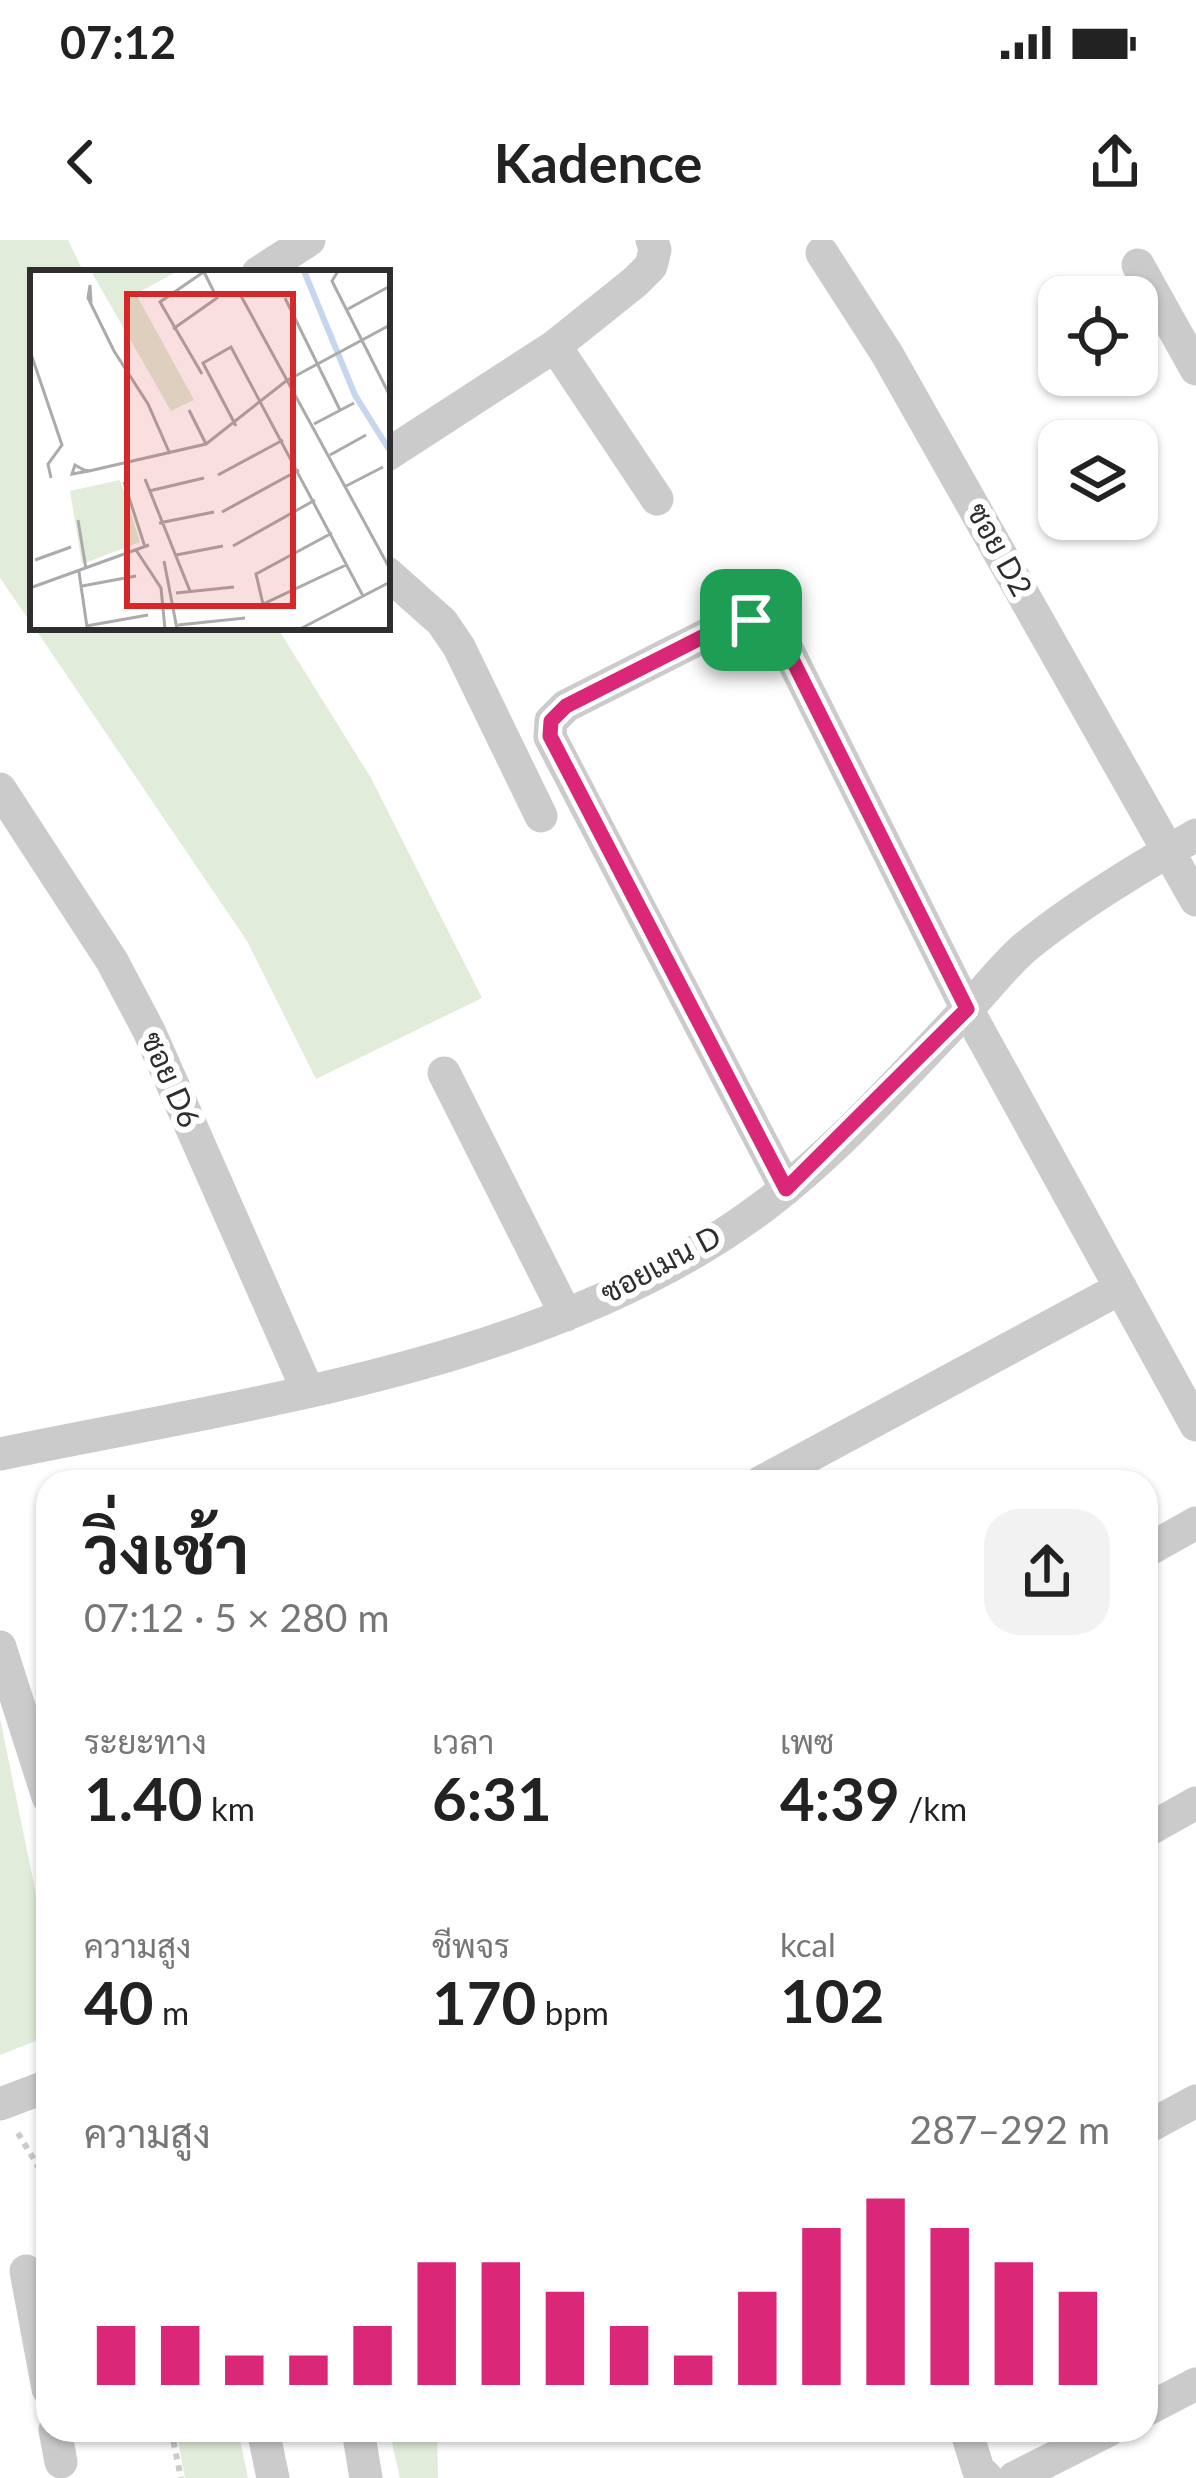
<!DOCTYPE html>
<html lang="th">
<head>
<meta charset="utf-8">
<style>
	body { margin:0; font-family:Lato,Sarabun,sans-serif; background:#f2f2f2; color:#222; height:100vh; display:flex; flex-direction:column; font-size:45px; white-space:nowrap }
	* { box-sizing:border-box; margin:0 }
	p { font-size:39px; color:#767676 }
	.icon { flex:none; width:66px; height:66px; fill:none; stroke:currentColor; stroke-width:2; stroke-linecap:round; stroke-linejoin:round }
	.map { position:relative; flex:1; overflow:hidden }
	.drawer { position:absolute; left:36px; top:1230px; width:1122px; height:972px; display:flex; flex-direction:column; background:#fff; border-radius:36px; box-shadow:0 3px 9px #0004 }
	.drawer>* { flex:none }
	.buttons { position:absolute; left:1038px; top:36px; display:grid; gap:24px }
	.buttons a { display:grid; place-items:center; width:120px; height:120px; border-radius:24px; background:#fff; box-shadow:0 3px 9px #0004; font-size:60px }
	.pin { position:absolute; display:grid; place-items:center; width:102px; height:102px; color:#fff; margin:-51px; border-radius:24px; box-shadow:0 6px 18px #0006 }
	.round { display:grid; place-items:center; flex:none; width:126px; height:126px; border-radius:36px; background:#f2f2f2 }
	.headline { display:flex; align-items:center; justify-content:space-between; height:204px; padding:0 48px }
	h1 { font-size:66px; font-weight:700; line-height:90px }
	.metrics { display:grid; grid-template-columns:repeat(3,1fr); gap:18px; height:204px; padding:12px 48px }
	.metrics div { display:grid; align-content:center }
	.metrics b { font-size:60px; font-weight:700 }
	.metrics small { font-size:33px; font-weight:400 }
	.metrics p { font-size:33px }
	.chart { height:336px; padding:24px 48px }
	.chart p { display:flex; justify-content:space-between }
	.chart svg { width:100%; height:216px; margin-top:12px; stroke:#db2777; stroke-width:6 }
	.status { display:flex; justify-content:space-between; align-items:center; height:84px; padding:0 60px; background:#fff; direction:ltr }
	.status svg { height:33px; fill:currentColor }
	header { display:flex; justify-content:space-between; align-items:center; height:156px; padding:0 48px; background:#fff; font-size:54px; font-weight:700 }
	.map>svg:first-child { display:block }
	.green { fill:#e1edda }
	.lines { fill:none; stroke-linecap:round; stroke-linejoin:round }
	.path { stroke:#cbcbcb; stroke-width:6; stroke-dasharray:6 6; stroke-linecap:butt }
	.minor { stroke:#cbcbcb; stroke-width:33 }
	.route-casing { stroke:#fff; stroke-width:24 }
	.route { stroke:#db2777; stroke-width:15 }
	.labels { text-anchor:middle; stroke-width:12; stroke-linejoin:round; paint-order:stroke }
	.street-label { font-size:30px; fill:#2e2e2e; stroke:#fff }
	.inset-river { fill:none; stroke:#c5d6ee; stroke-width:6 }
	.inset-road { fill:none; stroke:#ababab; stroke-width:3 }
	.view { fill:#d62828; fill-opacity:0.15; stroke:#d62828; stroke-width:6 }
	.inset-edge { fill:none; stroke:#2e2e2e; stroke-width:6 }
</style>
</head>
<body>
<div class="status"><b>07:12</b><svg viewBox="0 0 49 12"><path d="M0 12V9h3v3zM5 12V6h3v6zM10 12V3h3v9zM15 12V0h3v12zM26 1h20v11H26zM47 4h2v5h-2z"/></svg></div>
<header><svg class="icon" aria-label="back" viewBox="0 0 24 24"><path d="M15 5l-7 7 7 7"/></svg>Kadence<svg class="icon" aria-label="share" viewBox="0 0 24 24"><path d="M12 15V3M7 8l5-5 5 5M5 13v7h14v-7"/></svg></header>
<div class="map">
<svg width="1196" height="2238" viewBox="0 0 1196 2238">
	<rect width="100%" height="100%" fill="#fff"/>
	<path class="green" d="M0,0H68L84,33H33V386L0,338Z
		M34,387H277L371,538L482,758L316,839L247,701Z
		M0,1478L42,1684L48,1696V1796L0,1815Z
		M176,2190H238L248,2238H185Z
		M389,2190H437L438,2238H400Z"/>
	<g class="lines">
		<path class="path" d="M18,1893L48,1943
			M171,2190L181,2238"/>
		<path class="minor" d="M822,13L887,114L1196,660
			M1138,25L1196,129
			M258,33L309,0
			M555,106L657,259
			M387,215L555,106L635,42L651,26L655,10L652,0
			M387,333L442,382L459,407L541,576
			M0,549L112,721L149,791L307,1149
			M444,833L566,1075
			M786,949L550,497L551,481L566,466L728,384C756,379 767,382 785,405L967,769L1196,1185
			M0,1214C250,1162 555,1124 764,966C838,910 902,837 966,770C985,751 1002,728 1022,710C1069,670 1142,626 1196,595
			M761,1242L1121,1048
			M1146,1311L1196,1283
			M0,1407L48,1557
			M1146,1591L1196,1563
			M0,1864L48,1846
			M1146,1888L1196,1861
			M26,2031L48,2149
			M1146,2170L1196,2144
			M55,2190L61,2222
			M263,2190L273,2238
			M358,2190L366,2238
			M966,2190L978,2229L987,2238
			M1014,2238L1109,2190"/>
	</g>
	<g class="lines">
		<defs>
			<path id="route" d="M751,380L769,385L785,405L967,769L786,949L550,496L551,481L566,466L728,384Z"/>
		</defs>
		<use href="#route" class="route-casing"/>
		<use href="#route" class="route"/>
	</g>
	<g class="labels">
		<g class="street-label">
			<text transform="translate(999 310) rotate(61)" y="10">ซอย D2</text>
			<text transform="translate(170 840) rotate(66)" y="10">ซอย D6</text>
			<text transform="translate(661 1025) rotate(-28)" y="10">ซอยเมน D</text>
		</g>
	</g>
	<g transform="translate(30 30)">
		<rect width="360" height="360" fill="#fff"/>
		<path d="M61,1H148L106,24L164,130L141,141ZM90,210L110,272L52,294L40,221Z" fill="#e1edda"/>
		<path class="inset-river" d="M274,1L325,125L360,181"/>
		<path class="inset-road" d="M308,1L302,11L360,126M211,26L360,299M255,28L310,140M61,34L60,15L58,28L84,81L118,134L140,184M318,39L360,16M143,59L187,28L174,2M0,81L32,175L18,194L21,208M172,104L130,32L175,1M159,140L176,174M284,154L324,133M206,156L173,93L201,77L333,326M300,185L336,165M45,195L54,200L59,201L42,204ZM59,201L176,174L256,111L360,55M188,205L253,170M115,209L160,321M94,212L115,277M316,216L353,197M119,221L174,208M192,242L269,200M48,250L56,299M129,253L184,242M302,263L226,304L233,334L316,295M203,276L285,230M106,280L131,318L135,359M146,285L193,276M5,290L41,277M134,291L147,359M49,302L57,357M52,316L106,306M0,318L119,275M146,323L204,317M148,355L215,348M56,356L118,345M270,359L360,312"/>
		<path class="view" d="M97,24H263V336H97Z"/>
		<rect width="360" height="360" class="inset-edge"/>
	</g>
</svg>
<div class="buttons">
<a><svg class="icon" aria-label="locate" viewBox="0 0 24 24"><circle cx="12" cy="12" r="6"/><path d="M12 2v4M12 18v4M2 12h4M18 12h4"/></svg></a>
<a><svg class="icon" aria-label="layers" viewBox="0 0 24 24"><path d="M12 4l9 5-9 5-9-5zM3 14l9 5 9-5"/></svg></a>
</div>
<div class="pin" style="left:751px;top:380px;background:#1e9e55"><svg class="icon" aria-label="arrive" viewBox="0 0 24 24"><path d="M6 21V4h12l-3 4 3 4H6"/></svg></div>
<section class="drawer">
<div class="headline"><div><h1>วิ่งเช้า</h1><p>07:12 · 5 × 280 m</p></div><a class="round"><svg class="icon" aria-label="share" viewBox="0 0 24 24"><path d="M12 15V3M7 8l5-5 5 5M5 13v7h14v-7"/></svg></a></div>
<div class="metrics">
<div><p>ระยะทาง</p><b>1.40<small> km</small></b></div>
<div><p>เวลา</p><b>6:31</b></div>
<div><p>เพซ</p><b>4:39<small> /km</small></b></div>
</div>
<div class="metrics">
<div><p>ความสูง</p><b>40<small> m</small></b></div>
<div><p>ชีพจร</p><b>170<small> bpm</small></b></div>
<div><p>kcal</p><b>102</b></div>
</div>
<div class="chart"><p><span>ความสูง</span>287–292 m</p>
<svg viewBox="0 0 160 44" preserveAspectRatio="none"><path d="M5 44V32M15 44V32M25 44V38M35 44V38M45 44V32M55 44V19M65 44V19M75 44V25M85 44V32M95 44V38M105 44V25M115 44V12M125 44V6M135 44V12M145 44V19M155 44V25"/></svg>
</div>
</section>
</div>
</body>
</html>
